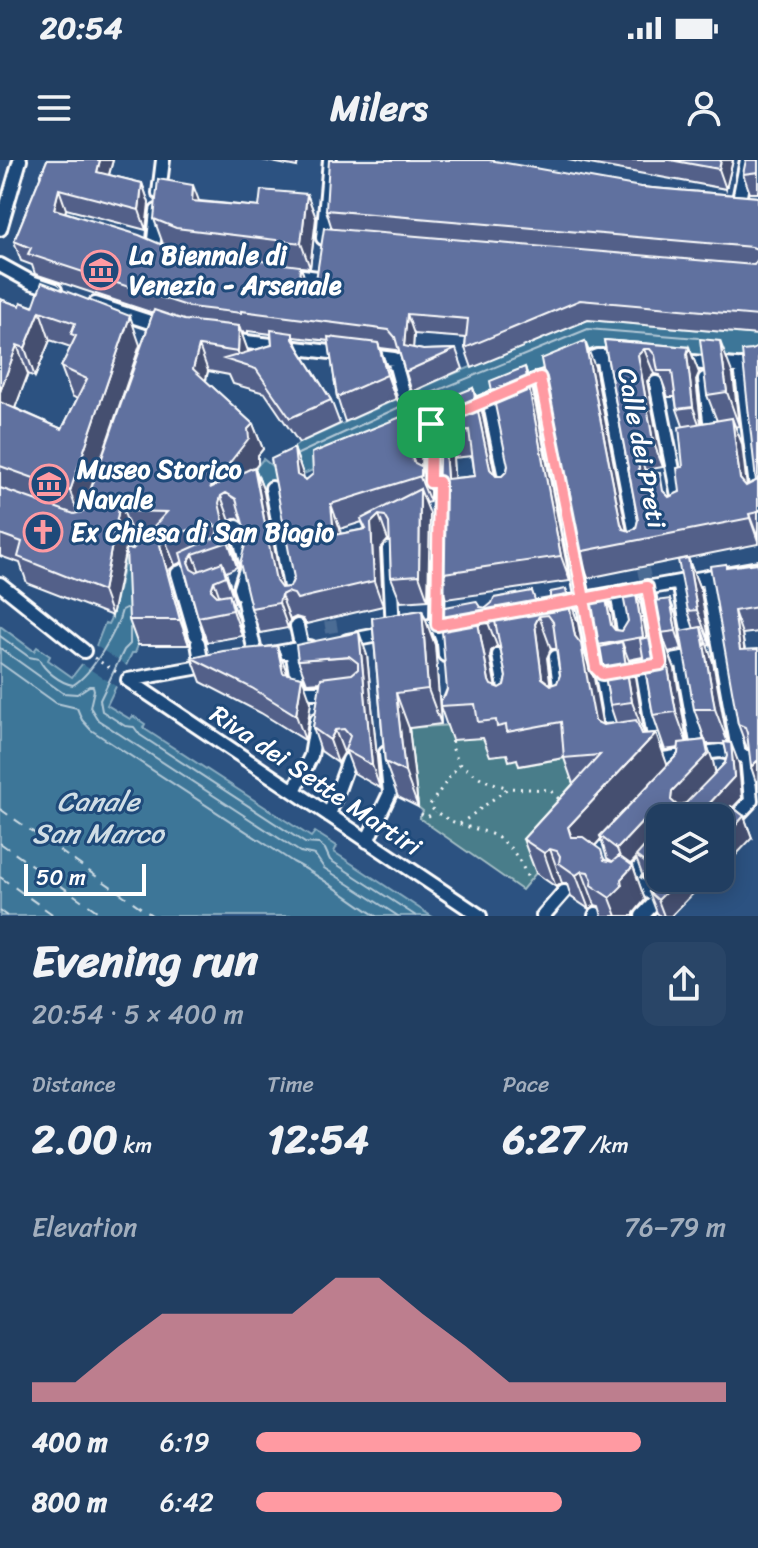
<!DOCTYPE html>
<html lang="en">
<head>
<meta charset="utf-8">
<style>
	body { margin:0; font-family:Sriracha,sans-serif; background:#294567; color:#f1f3f6; height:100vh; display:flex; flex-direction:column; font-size:30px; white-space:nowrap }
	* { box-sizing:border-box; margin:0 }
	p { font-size:26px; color:#a2aebd }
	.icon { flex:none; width:44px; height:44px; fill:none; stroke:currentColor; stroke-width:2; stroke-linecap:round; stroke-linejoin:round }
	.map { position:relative; height:756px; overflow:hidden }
	.side { display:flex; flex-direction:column; background:#213e61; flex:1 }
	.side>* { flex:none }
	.buttons { position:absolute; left:646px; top:644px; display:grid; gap:16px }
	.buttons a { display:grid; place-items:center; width:88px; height:88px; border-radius:16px; background:#213e61; box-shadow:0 4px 20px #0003,0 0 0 2px #3e5776; font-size:40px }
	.scale { position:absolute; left:24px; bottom:20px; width:122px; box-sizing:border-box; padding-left:8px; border:4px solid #fff; border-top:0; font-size:22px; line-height:28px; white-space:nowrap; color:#fff; -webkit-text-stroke:6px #1f4a7a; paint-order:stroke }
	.pin { position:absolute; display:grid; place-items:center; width:68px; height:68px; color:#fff; margin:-34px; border-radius:16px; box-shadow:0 4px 12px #0006 }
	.round { display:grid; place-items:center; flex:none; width:84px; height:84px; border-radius:16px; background:#294567 }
	.headline { display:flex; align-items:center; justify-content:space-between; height:136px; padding:0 32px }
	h1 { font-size:44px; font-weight:800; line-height:60px }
	.metrics { display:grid; grid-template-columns:repeat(3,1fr); gap:12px; height:136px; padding:8px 32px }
	.metrics div { display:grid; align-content:center }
	.metrics b { font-size:40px; font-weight:800 }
	.metrics small { font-size:22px; font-weight:400 }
	.metrics p { font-size:22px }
	.chart { height:224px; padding:16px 32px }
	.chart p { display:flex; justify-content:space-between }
	.chart svg { width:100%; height:144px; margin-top:8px; fill:#ff9aa2; opacity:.7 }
	ul { padding:0 32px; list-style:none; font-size:26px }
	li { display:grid; grid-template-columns:128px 96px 1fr; align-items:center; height:60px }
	li i { height:20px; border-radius:10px; background:#ff9aa2 }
	.status { display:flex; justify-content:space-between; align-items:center; height:56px; padding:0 40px; background:#213e61; direction:ltr }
	.status svg { height:22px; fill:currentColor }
	header { display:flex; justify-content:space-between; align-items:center; height:104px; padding:0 32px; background:#213e61; font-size:36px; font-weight:800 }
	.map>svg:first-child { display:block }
	.green { fill:#497d8a; stroke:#a4bec4; stroke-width:2 }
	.water { fill:#3e7698; stroke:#8badc1; stroke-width:2 }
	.pier { fill:#2c5281 }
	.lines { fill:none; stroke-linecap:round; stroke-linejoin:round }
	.shore { stroke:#b2c8d6; stroke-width:2 }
	.ferry { stroke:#cfdde5; stroke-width:2; stroke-dasharray:10 8; stroke-linecap:butt }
	.street-tunnel { stroke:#4c6c94; stroke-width:12; stroke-dasharray:12 6; stroke-linecap:butt }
	.street-casing { stroke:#fff; stroke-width:18 }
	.path { stroke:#fff; stroke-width:3; stroke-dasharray:2 6; stroke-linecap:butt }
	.street { stroke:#1f4a7a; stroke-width:12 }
	.wall { fill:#536189; stroke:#fff; stroke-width:2; fill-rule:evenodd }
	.shaded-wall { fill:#444f6f; stroke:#fff; stroke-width:2 }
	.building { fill:#61719f; stroke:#fff; stroke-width:2; fill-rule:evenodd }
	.route-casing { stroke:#fff; stroke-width:16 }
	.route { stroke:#ff9aa2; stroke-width:10 }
	.labels { text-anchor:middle; stroke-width:6; stroke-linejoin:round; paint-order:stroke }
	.poi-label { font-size:26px; font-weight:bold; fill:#fff; stroke:#1f4a7a; text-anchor:start }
	.street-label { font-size:26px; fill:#fff; stroke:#1f4a7a }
	.water-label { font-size:28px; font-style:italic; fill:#cfdde5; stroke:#1f4a7a }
</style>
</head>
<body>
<div class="status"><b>20:54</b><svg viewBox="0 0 49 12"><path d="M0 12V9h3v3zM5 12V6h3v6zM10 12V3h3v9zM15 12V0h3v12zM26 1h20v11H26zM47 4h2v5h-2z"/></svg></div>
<header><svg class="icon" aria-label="menu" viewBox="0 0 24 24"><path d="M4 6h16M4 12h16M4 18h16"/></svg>Milers<svg class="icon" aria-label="person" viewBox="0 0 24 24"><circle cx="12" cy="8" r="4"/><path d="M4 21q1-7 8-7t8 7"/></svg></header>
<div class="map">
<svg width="758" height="756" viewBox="0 0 758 756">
	<rect width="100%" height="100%" fill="#2c5281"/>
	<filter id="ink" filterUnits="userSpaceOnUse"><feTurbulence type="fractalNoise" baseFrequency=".0125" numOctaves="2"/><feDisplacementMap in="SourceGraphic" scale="16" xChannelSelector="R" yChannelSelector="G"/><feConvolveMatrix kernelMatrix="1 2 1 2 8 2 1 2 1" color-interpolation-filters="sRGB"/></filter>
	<g filter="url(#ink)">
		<path class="green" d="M451,565L488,577L519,599L520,606L571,597L574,632L536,713L522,730L419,658L423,651L418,647L409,568Z"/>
		<path class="water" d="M588,160L758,175V203L591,191L287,321L255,336L192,375L138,459V485L135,493H132L107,545L130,559L133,556L145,564L143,568L311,677L315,672L337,686L334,692L431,756H0V466L34,491L37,487L50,496L48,500L72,517L96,486L105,463L108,464L112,456L128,388L154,377L239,328L263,299L272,306L299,283L446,217Z"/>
		<path class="pier" d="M93,484L130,508L120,529L79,502Z"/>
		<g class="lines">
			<path class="shore" d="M407,243L588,169L698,178
				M298,294L406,244
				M130,468V484L124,490L100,540L102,551L125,566L134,567L140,575L305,683L319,684L325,689L330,700L416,756
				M0,476L29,497L39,499C44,510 60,523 73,525C92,514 117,471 122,450L126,448
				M0,488L63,533L77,534L89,526H93L94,530L90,547L98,560L300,692L315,695L324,708L398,756
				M0,503L56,543L77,548L82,560L91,570L293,702C321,716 348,738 376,756"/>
			<path class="ferry" d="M0,649L153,756
				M0,683L104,756
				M0,717L55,756
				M0,751L7,756"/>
			<path class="street-tunnel" d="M639,391L647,427
				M327,443L334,483"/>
			<defs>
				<path id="street" d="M159,33L163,0
					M738,45L747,0
					M157,51L153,90L159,92
					M0,69L20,0
					M323,78L330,0
					M0,105L31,122L55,130
					M287,114L318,118
					M95,144L165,167
					M230,180L347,194
					M369,196L394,199L404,236
					M602,196L638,385
					M681,201L758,208
					M579,203L597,196L623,197
					M741,206L758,343
					M540,218L596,508L602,514L613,578
					M705,219L712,277
					M656,223L680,346
					M489,240L507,327
					M464,250L558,211
					M405,275L444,259
					M431,276L430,322H439V336
					M272,328L293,443
					M237,367L247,406L240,428L242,434
					M389,389L393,470
					M438,403L437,465L444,483L445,495
					M707,417L739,595L747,597L751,641L720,674
					M679,422L691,486
					M0,424L84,491
					M647,427L658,491
					M617,433L626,481
					M244,442L256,497
					M556,444L758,408
					M297,466L302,489
					M414,469L455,461
					M196,475L178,413L198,405
					M347,481L388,473
					M198,483L202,506
					M292,490L299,532H334
					M265,495L310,487
					M499,495L507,539
					M556,497L561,533
					M682,499L699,594
					M642,507L658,600L676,597
					M619,511L699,496
					M128,520L211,505
					M128,520L480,756
					M695,594L720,591L739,595
					M294,631L311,596L317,560
					M329,655L349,600
					M367,681L390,633L386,593
					M629,718L658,738
					M624,724L660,686
					M543,756L564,732
					M595,756L596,754
					M642,756L678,718"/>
			</defs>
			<use href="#street" class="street-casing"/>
			<path class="path" d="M94,498L118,513
				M451,573L452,587L459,604L429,646C470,683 502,652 529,721
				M459,604L484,620L508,628
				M421,654L427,657L435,652
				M460,664L508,628L550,630L560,640"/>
			<use href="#street" class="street"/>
		</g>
		<path class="wall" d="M47,0H113L109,15L142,23L149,43L146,70L66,49L65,52L174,90L182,91L163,84L154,59L200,41L259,47L307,34L316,58L310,108L301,107L307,127L316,120L332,69L326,50L641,27L758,37V175L588,160L472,208L465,188L466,178L414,174L413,188L423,190L456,189L463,209L412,232L400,194L396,190L380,188L387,207L396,239L345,262L337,237L329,181L294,177L299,188L331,240L340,264L299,283L265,233L233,224L229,215L208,211L206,221L253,264L263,289L258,295V304L255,308L264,332L282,428L290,427L294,418V288L304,318L306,320L422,277L421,307L430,331V342L425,343L430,354L428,440L401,442L391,417L390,381L388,380L380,389L383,446L306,464L303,459L296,457L290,460L288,468L260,473L251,448L247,378L242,362L236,358L230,361L228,368L237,407L226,412L235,442L232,443L239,459L242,476L207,482L198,457L182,402L175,405L169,410L189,485H138L129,460L132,390L145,376H133L130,368L112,456L27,423L20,403L0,396V139L20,146L21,142L140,185L83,352L153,153L35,114L32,105L21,101L14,81ZM248,171L271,174L272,185L248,192L241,172L248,173ZM50,180L71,187L61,207L72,236L77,239L62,269L15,248L28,214L35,217ZM362,362L365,369L340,374V369Z
			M262,0H298L297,7Z
			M568,0H733L726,29Z
			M758,0V33H750L743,14Z
			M604,180L689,187L699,213L696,220L701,263L717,261L707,235L733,215L739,266L735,267L742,284L747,325L756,321L752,190L758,187V384L688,398L701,432L710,484L707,485L713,502L728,582L739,604L742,638L733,647L744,656L752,678L720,658H660V718H708L671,756H660L657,753L649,732L656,725L643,717L636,698L630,704L633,706L645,740L634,753V756H602L599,746L595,745L589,749L571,737L567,724L562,723L556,727L536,713L523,679L573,624L564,598L519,606L517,599L509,601L507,594L490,596L483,578L452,580L440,546L480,447L486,448L536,440L544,443L566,429L578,463L583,490L594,518L602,564L616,563L610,545L601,493L598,485L605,434L612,453L615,470L622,471L641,446L647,478L662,475L655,441L677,458L682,489L668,492L675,509L688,582L705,580L694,549V469L688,451L686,398L588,418L578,392L595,207L626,370L630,371L636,368L638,360ZM654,214L660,215L668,237H675L677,249L683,266V307L680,332L669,337L645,314V310L663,307L647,221ZM497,486L500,488L506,517L504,525L499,528L496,527L490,497L491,491ZM551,489H556L560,515L557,523L551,525L547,498ZM643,497L653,555L665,590L679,588L678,594L667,605L656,573L644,574L635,517L628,500ZM707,584H725L727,596L725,603L716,613ZM601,679L607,698L612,701V702L605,700L595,686Z
			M525,207L533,232L570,421L446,439L437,414L439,312L430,288L473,228L482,252L495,316H502L507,311ZM472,296L475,316L454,318L453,298Z
			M758,403V472L742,474L745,490L749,589L747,588L738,564L726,404V407Z
			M422,450L435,485L441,564L409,568L418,647L398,637L385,602L372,458Z
			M277,486L287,514L311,542L305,580L261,553L201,522L192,498Z
			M367,495L380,628L354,613L346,592L344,593L338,603L321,591L313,568L321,522L307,523L298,500Z"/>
		<path class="shaded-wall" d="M100,0H113L104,32L97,12Z
			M721,0H733L726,29L719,9Z
			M142,23L149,43L146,70L139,50Z
			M193,25L202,49L192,41Z
			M59,29L66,49L61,68L54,49Z
			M307,34L316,58L310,108L301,83Z
			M300,106L308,126L306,141L299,121Z
			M40,151L50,180L35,217L25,188Z
			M407,154L414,174L412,206L404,186Z
			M130,156L140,185L80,360L70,331Z
			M239,166L248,191V206L243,205L238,192Z
			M585,181L595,207L629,382L621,364Z
			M720,181L733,215L739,266L727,232Z
			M378,183L387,207L396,239L387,215Z
			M17,185L28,214L7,269L0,249V232Z
			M199,186L208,211L202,234L193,209Z
			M689,187L699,213L696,220L702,272L693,247L687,194Z
			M644,189L654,214L647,221L663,307L653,281L638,195Z
			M525,207L533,232L570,421L561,396Z
			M473,228L482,252L499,334L490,309Z
			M413,252L422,277L421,307L430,331V342L412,297Z
			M732,258L742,284L749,345L740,319Z
			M253,264L263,289L258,295V304L255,308L264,332L283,434L281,435L290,460L288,468L279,443L255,308L226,333L221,336L230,361L228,368L237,407L210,328L248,269Z
			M444,274L453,298L456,344L447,319Z
			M635,284L645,310L650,340L640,314Z
			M294,288L303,314L306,340L297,315Z
			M420,329L430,354L428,440L419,415Z
			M120,343L130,368L112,456L103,431Z
			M331,344L340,369L344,400L334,375Z
			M749,354L758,378V381L750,358Z
			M379,355L388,380L380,389L383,446L374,421L371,363Z
			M165,379L175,405L169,410L189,485L180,460L160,385Z
			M193,394L203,420L197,428L188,402Z
			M688,398L701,432L710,484L697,450Z
			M222,402L231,427L235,442L226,416Z
			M214,421L223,446L211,430Z
			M635,428L641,446L650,496L643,477Z
			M566,429L578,463L583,490L594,518L608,595L595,561L575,476Z
			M229,434L239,459L242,476L233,450Z
			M605,434L612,453L617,483L611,465Z
			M670,439L677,458L682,489L676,471Z
			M422,450L435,485L441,564L428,529Z
			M734,451L742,474L748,514L740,490Z
			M484,452L497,486L491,491L490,497L501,555L489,521L478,463V457Z
			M539,456L551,489L547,498L554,552L542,518L535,464Z
			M701,467L713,502L728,583L715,549Z
			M359,472L367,495L380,628L372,605Z
			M662,475L675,509L688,586L676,552Z
			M622,482L635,517L645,576L632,542Z
			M277,486L286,510L292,538L283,513Z
			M302,517L311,542L305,580L296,555Z
			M396,533L409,568L418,647L405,612Z
			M335,570L344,593L338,603L330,580Z
			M656,573L668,607L600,676L601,679L581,701L568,667Z
			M705,580L713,601L716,615L680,652L671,640L672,631Z
			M731,583L739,604L742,638L720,661V658H705L704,655L706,647L734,617Z
			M758,600V628L751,607Z
			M744,656L752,678L720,712V683Z
			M646,658L654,679L625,710L617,689Z
			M550,689L562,723L556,727L544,693Z
			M660,695V718H666L657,727L650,706Z
			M633,706L645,740L634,753V756H617L610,738L614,724L621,719Z
			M582,711L595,745L589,749L576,715Z
			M680,718H708L671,756H664L658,740Z"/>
		<path class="building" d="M47,0H100L97,12L142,23L139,50L59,29L54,49L139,75L174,90L300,106L299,121L307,127L316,120L324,68L754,105L758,99V156L580,140L465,188L468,159L407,154L404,186L423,190L456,189L405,212L395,177L389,170L241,151V153L190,147L28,94L31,88L14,81Z
			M329,0H489L641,27L758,37V92L757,89L752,87L326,50Z
			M670,0H721L719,9Z
			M746,0H758V12L743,14Z
			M158,19L193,25L192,41L259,47L261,30L307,34L301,83L176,68L154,59Z
			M42,122L130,156L70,331L0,306V242L62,269L87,219L61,207L76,176L71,174L75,163L40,151L25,188L17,185L0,232V139L20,146L21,142L33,147Z
			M154,150L184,160L239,166L238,192L199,186L193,209L253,264L248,269L249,278L210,328L254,307L276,421L281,428L290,427L294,418L271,299L294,288L297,315L306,320L313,314L312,293L413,252L412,297L413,302L421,306V316L331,344L334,375L366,369L361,359L420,329L419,415L391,417L389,363L385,356L379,355L371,363L374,421L297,439L294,434L287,432L281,435L279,443L251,448L240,403L247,378L236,339L226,333L221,336L219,343L228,382L193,394L188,402L191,409L196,412L222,402L226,416L214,421L211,430L217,436L229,434L233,450L198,457L180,393L216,377L218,368L210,362L165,379L160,385L180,460H129L126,388L132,390L167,352L124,351V343H120L103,431L18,397L22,382L0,374V328L74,354L83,352Z
			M271,170L293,173V179L331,240L290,258L256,209L224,199L272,185Z
			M328,177L378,183L387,215L337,237Z
			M700,179L720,181L727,232L707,235Z
			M604,180L689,187L687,194L693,247L677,249L672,211H658L655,195L650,189H644L638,195L653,281L635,284L640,314L660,313L663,331L669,337L680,332L677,308L683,307L679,267L732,258L740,319L746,326L756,321L742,191L752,190L758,187V352L749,354L750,358L578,392L541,199L585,181L621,364L623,369L630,371L636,368L638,360Z
			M525,207L561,396L437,414L439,298L437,292L430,288L431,245L473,228L490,309L496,316H502L507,311L508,306L490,221ZM469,270L475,316L447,319L444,274Z
			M688,398L697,450L688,451L678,400Z
			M758,403V447L734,451L740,490L758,489V600L751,607L747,573L745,567L738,564L710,406L726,404V407Z
			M635,428L643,477L598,485L588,437L605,434L611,465L615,470L622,471L628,461L622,430Z
			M566,429L575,476L581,484L595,561L603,565L636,560L642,574L656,573L568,667L571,677H583L601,690L604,700L612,702L619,696L633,706L621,719L622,726L610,738L591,725L592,719L588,712L582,711L576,715L559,703L560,696L557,691L550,689L544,693L523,679L600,595L564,598L561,562L507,572L506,565L497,567L496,560L478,562L475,544L440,546V540L445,536L447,530L440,448L476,441L480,447L486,448L492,443L494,438L532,431L535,440L544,443L550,438V432ZM484,452L494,456L506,517L504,525L499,528L491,525L489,521L478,463V457ZM548,455L553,462L560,515L557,523L551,525L542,518L535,464L539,456Z
			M670,439L676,471L661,473L655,441Z
			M422,450L428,529L396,533L405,612L385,602L372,458Z
			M701,467L715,549H694L680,471Z
			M359,472L372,605L345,590L350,576L344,569L335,570L330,580L313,568L321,518L352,514L358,509V503L349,496L298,500L296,485Z
			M662,475L676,552L653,555L640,479Z
			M622,482L632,542L610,545L600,487Z
			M277,486L283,513L302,517L296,555L252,528L192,498L223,491Z
			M705,580L708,594L672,631L671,640L678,646L686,643L725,603L727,596L724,582L731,583L734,617L706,647L704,655L706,658H660V695L650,706L636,696L659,670V659L654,656L646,658L617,689L600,676L678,594L679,583Z
			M731,646L744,656L720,683V658H719Z
			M663,718H680L658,740L649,732Z"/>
	</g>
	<g class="lines" filter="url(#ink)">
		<defs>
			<path id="route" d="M431,264L430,322H439L437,465L584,439L596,508L602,514L661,504L647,427L584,439L540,218L431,264"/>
		</defs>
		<use href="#route" class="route-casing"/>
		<use href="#route" class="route"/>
	</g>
	<defs>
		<symbol id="museum-ring" viewBox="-11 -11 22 22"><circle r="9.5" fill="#1f4a7a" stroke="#ff9aa2" stroke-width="1.5"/><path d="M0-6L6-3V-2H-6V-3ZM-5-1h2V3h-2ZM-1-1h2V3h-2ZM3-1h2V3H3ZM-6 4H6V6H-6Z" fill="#ff9aa2"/></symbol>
		<symbol id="church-ring" viewBox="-11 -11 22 22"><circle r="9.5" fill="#1f4a7a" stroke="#ff9aa2" stroke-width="1.5"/><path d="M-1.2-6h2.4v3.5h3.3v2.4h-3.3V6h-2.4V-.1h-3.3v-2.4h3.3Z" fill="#ff9aa2"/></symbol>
	</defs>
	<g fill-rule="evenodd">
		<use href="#museum-ring" x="79" y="88" width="44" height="44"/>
		<use href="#museum-ring" x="27" y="302" width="44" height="44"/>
		<use href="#church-ring" x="21" y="350" width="44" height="44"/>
	</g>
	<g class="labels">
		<g class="poi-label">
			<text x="129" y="104">La Biennale di<tspan x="129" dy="30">Venezia - Arsenale</tspan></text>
			<text x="77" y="318">Museo Storico<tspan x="77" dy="30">Navale</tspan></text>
			<text x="71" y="381">Ex Chiesa di San Biagio</text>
		</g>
		<g class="street-label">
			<text transform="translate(642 288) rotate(79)" y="9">Calle dei Preti</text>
			<text transform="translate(316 620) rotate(34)" y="9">Riva dei Sette Martiri</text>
		</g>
		<g class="water-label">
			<text x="98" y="651">Canale<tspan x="98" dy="32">San Marco</tspan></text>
		</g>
	</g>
</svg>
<div class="buttons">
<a><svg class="icon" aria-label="layers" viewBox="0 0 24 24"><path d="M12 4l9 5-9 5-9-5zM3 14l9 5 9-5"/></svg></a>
</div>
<div class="scale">50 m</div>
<div class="pin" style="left:431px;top:264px;background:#1e9e55"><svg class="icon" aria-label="arrive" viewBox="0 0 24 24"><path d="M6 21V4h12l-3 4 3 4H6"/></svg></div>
</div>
<section class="side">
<div class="headline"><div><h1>Evening run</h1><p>20:54 · 5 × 400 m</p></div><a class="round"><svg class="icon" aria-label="share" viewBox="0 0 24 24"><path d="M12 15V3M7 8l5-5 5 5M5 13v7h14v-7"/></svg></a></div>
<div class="metrics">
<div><p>Distance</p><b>2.00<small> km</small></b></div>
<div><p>Time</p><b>12:54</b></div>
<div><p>Pace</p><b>6:27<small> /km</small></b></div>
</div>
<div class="chart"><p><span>Elevation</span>76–79 m</p>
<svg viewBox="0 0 160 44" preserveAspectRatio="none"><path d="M0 44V38L10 38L20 27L30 17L40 17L50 17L60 17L70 6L80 6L90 17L100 27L110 38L120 38L130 38L140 38L150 38L160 38V44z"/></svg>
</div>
<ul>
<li><b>400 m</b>6:19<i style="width:82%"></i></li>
<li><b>800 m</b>6:42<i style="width:65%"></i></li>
</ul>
</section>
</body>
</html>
